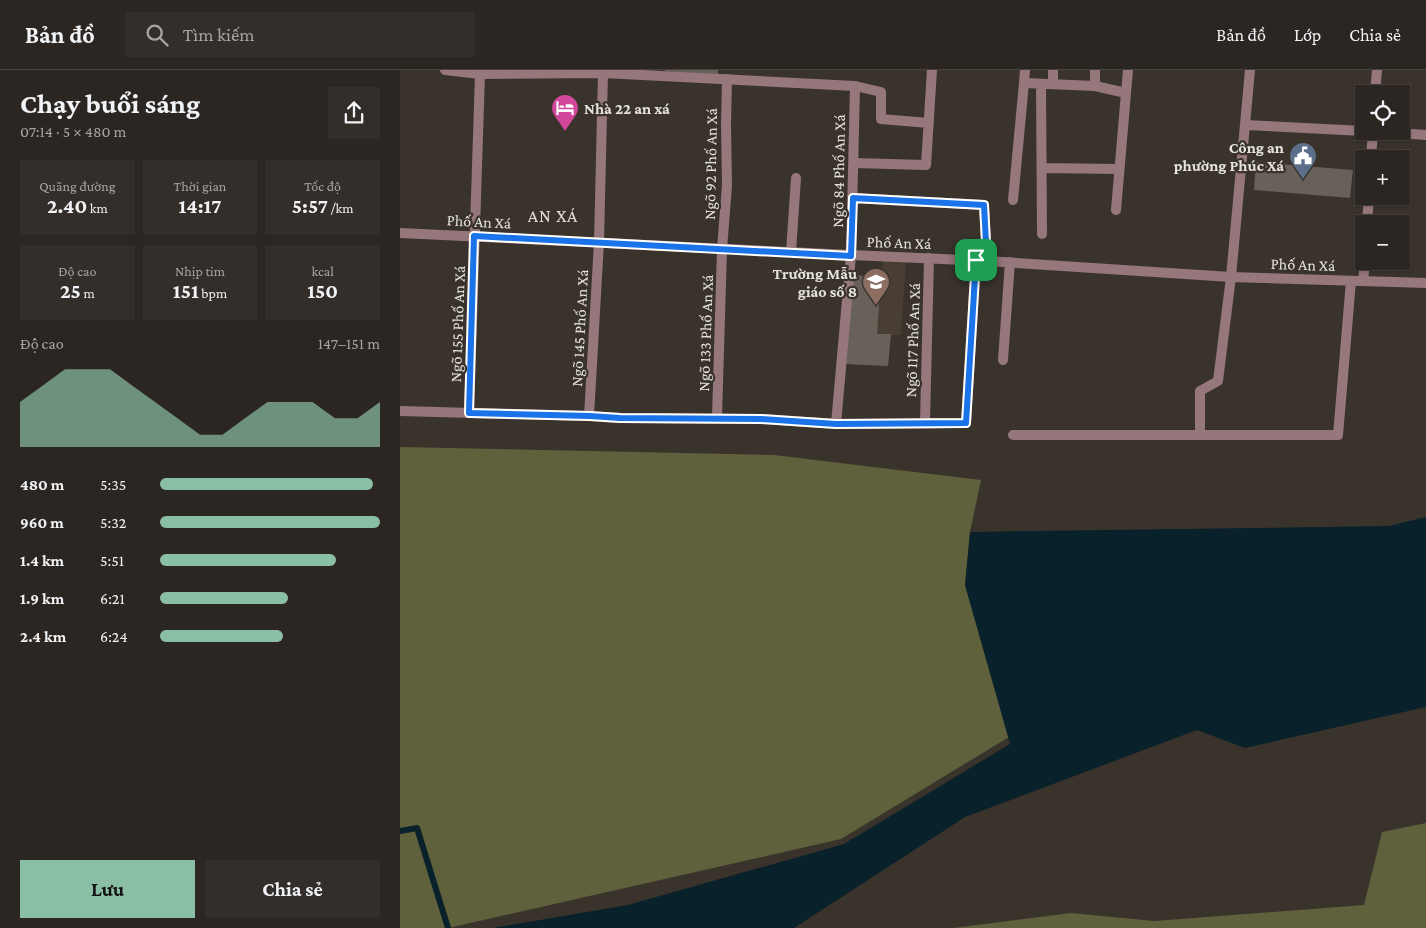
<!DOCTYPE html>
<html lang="vi">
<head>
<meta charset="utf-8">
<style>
	body { margin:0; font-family:"Crimson Pro",serif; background:#332e2a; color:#f1f3f6; height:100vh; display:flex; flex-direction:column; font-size:19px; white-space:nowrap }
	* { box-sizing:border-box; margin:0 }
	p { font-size:16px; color:#a6a5a5 }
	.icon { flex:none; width:28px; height:28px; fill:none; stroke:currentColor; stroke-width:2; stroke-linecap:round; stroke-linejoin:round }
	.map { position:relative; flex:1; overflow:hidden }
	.drawer { display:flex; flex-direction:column; background:#2b2621; width:400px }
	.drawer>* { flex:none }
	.buttons { position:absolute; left:955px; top:15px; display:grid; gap:10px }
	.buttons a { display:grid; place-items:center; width:55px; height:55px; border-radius:0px; background:#2b2621; box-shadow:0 1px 4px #0004,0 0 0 1px #47433f; font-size:25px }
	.pin { position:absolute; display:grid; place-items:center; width:42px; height:42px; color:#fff; margin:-21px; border-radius:10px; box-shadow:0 2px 8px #0006 }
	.round { display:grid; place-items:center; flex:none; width:52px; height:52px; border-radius:0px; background:#332e2a }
	.overview { display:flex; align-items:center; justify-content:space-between; height:85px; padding:0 20px }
	h1 { font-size:28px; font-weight:700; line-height:38px }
	.stats { display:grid; grid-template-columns:repeat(3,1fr); gap:8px; height:85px; padding:5px 20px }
	.stats div { display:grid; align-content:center; border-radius:0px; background:#332e2a; text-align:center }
	.stats b { font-size:21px; font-weight:700 }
	.stats small { font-size:14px; font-weight:400 }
	.stats p { font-size:14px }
	.chart { height:140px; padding:10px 20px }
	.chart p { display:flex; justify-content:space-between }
	.chart svg { width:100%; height:90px; margin-top:5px; fill:#8abfa5; opacity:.7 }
	.action { display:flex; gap:10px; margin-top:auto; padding:10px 20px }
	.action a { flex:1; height:58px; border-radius:0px; background:#8abfa5; color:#111; font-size:20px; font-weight:700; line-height:58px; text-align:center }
	.action a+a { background:#332e2a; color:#f1f3f6 }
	ul { padding:0 20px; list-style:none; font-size:16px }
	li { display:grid; grid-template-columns:80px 60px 1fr; align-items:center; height:38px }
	li i { height:12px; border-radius:6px; background:#8abfa5 }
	header { display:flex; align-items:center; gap:30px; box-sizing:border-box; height:70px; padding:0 25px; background:#2b2621; border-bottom:1px solid #47433f }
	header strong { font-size:24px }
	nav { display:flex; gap:28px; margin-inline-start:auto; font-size:18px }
	.search { width:350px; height:45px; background:#332e2a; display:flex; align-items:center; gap:12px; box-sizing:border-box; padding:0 18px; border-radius:0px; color:#a6a5a5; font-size:19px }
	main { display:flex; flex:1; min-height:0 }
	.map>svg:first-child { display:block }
	.built { fill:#493e33 }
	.green { fill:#5e613b }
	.water { fill:#08212a }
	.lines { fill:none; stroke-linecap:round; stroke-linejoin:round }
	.stream { stroke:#08212a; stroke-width:6 }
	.building { fill:#686159 }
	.lane { stroke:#96777b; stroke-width:10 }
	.street { stroke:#96777b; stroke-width:10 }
	.route-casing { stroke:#fff; stroke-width:10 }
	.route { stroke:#1a73e8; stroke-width:6 }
	.labels { text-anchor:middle; stroke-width:4.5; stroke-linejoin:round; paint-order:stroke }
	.poi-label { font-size:16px; font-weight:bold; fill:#e6e2dd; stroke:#39332c; text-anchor:end }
	.street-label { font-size:16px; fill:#e6e2dd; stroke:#39332c }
	.neighbourhood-label { font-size:18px; letter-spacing:1px; fill:#e2dad1; stroke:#39332c }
</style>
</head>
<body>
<header>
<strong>Bản đồ</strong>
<div class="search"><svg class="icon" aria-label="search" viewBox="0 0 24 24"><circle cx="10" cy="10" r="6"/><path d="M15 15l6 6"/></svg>Tìm kiếm</div>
<nav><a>Bản đồ</a><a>Lớp</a><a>Chia sẻ</a></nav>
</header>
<main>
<section class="drawer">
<div class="overview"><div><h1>Chạy buổi sáng</h1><p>07:14 · 5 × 480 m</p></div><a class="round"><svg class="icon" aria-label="share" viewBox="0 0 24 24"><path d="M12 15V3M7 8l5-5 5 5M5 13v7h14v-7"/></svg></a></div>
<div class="stats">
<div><p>Quãng đường</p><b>2.40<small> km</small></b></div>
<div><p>Thời gian</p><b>14:17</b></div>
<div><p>Tốc độ</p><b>5:57<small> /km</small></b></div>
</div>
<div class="stats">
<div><p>Độ cao</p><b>25<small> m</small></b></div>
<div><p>Nhịp tim</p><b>151<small> bpm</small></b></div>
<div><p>kcal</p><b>150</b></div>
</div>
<div class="chart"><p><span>Độ cao</span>147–151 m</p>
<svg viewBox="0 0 160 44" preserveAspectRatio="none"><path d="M0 44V22L10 14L20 6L30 6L40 6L50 14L60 22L70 30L80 38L90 38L100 30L110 22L120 22L130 22L140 30L150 30L160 22V44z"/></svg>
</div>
<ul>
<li><b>480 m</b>5:35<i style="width:97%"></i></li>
<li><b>960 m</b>5:32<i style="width:100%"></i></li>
<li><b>1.4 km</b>5:51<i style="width:80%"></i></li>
<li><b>1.9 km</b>6:21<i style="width:58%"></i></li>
<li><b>2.4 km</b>6:24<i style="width:56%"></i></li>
</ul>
<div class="action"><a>Lưu</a><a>Chia sẻ</a></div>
</section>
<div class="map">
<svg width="1026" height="858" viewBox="0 0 1026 858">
	<rect width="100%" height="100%" fill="#39332c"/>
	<path class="built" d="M483,190L506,192L501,265H491L488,296L446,294L453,205L481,207Z"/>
	<path class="green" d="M0,377L374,385L581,410L570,462L565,515L609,667L441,769L48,858H0Z
		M1026,753V858H553L671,843L754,851L964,835L982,762Z"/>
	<path class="water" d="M1026,447V637L845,678L797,660L565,747L394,858H93L228,835L444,774L610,674L565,515L570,462L989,456Z"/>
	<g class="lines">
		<path class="stream" d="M0,761L17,758L48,858"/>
	</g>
	<path class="building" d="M265,0H318V5L265,1Z
		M856,92L953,100L950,128L854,120Z
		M453,205L481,207L477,264H491L488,296L446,294Z"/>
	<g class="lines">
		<path class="lane" d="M975,24L977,0
			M845,55L964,61
			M969,61L1026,65
			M971,89L973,61
			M453,128L584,135L587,191
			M967,154L969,126
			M391,182L396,108
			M963,211L965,191
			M603,290L610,192
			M69,343L80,4
			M189,346L199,172L203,3
			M317,348L322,179L327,115L326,55L327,9
			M525,352L529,188
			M566,353L576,190
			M436,354L451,185L455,16
			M613,365H938L951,211
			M800,365V321L818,311L831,207L850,0"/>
		<path class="street" d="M45,0L80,4L203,3L455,16L481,22V49L529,53
			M625,0L624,13L695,16L726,23L728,0
			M653,0V14
			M641,14L642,164
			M695,16V0
			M454,93L526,95L532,0
			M642,98L719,99
			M613,130L624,13
			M716,140L726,23
			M0,163L451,185L587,191L831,207L1026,213
			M0,341L189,346L220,348L361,349L436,354L566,353"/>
	</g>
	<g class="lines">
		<defs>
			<path id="route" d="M453,128L584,135L587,191L576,190L566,353L436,354L361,349L220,348L190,346L69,343L74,166L451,186Z"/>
		</defs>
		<use href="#route" class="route-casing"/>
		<use href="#route" class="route"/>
	</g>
	<defs>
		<symbol id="hotel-pin" viewBox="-11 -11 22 30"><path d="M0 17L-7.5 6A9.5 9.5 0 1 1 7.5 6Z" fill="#d1479c" stroke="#39332c"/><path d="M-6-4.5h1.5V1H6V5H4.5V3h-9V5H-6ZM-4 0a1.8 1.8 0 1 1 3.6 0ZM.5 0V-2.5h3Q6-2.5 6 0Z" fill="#fff"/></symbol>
		<symbol id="civic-pin" viewBox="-11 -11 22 30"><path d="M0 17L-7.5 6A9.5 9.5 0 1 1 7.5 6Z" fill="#5c6f8a" stroke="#39332c"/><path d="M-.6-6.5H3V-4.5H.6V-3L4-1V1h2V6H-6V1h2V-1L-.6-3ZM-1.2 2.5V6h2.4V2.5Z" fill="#fff"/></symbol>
		<symbol id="school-pin" viewBox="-11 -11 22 30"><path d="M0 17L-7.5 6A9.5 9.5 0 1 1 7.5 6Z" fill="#8d6e63" stroke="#39332c"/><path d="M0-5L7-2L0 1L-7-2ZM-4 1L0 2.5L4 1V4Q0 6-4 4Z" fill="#fff"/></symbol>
	</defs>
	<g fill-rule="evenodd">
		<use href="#hotel-pin" x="149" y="22" width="32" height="43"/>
		<use href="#civic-pin" x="887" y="70" width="32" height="43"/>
		<use href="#school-pin" x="460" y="196" width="32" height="43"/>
	</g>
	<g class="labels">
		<g class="poi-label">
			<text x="184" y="44" text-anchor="start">Nhà 22 an xá</text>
			<text x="884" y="83">Công an<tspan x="884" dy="18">phường Phúc Xá</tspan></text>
			<text x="457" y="209">Trường Mẫu<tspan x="457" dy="18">giáo số 8</tspan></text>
		</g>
		<g class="street-label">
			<text transform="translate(310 94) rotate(-89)" y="6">Ngõ 92 Phố An Xá</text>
			<text transform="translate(438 101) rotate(-89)" y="6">Ngõ 84 Phố An Xá</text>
			<text transform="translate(79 151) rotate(3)" y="6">Phố An Xá</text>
			<text transform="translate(499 172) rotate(2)" y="6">Phố An Xá</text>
			<text transform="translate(903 194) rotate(2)" y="6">Phố An Xá</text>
			<text transform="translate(57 254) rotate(-88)" y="6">Ngõ 155 Phố An Xá</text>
			<text transform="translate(179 258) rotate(-87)" y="6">Ngõ 145 Phố An Xá</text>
			<text transform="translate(305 263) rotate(-88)" y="6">Ngõ 133 Phố An Xá</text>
			<text transform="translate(512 270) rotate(-88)" y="6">Ngõ 117 Phố An Xá</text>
		</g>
		<g class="neighbourhood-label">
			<text x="153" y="152">AN XÁ</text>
		</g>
	</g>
</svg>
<div class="buttons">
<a><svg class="icon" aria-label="locate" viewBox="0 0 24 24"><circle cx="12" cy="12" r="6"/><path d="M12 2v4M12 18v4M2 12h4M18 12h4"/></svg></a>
<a>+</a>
<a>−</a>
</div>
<div class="pin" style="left:576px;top:190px;background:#1e9e55"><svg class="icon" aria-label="arrive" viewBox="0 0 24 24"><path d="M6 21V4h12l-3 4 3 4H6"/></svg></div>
</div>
</main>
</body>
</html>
